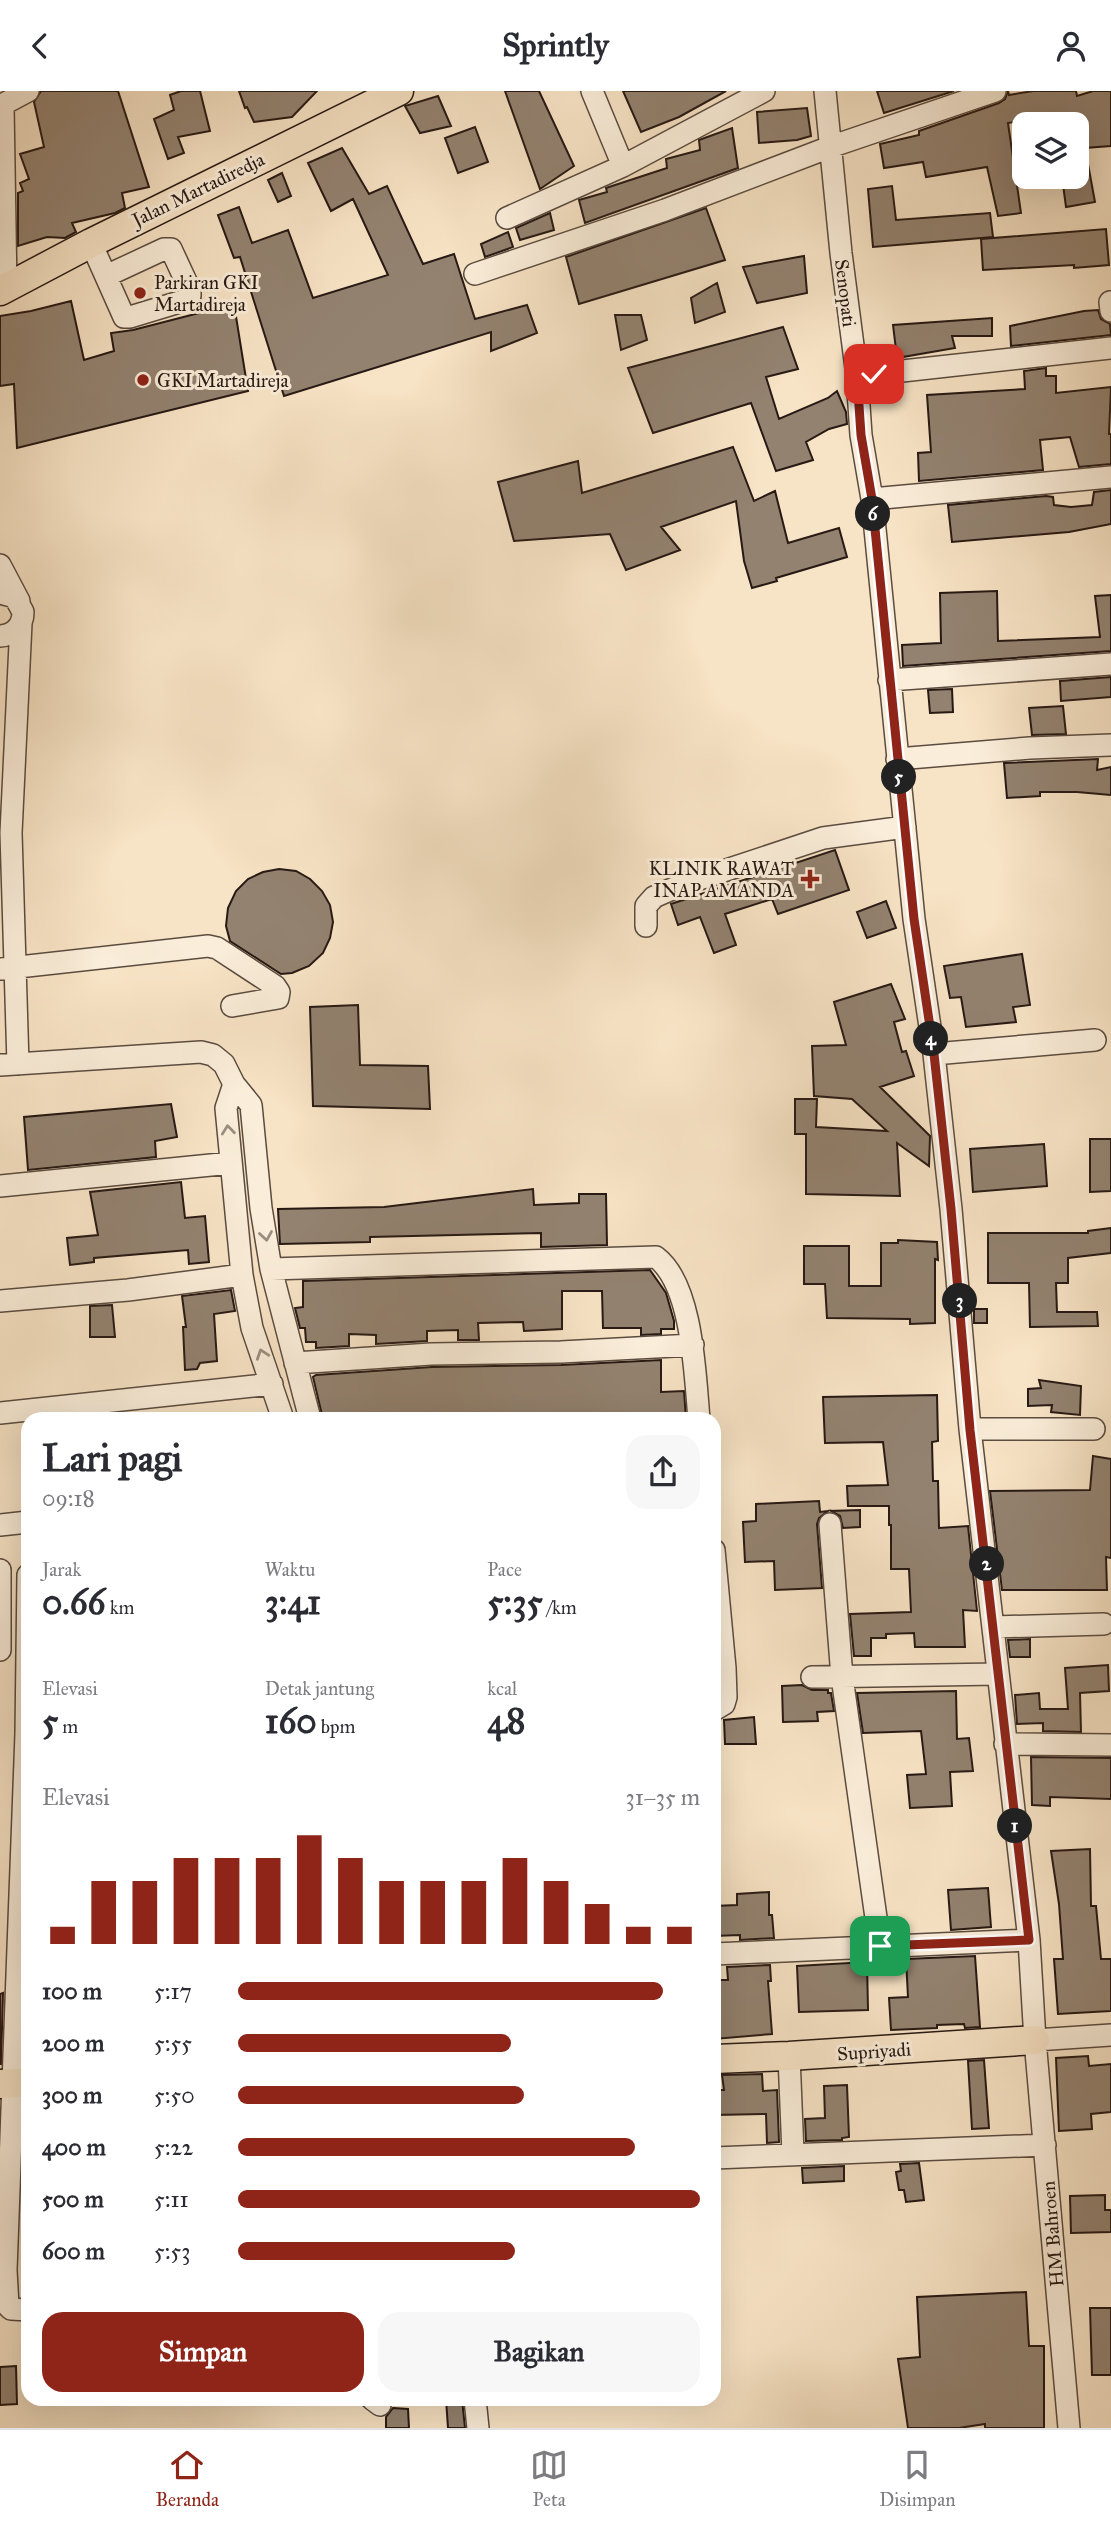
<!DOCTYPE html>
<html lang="id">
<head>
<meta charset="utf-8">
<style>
	body { margin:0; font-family:"IM FELL Great Primer",serif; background:#f7f7f7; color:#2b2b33; height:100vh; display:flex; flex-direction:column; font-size:26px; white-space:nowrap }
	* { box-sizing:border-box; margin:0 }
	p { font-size:23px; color:#7c7c81 }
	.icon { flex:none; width:38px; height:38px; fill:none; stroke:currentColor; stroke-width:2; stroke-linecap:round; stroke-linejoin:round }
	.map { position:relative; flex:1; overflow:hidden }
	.panel { position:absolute; left:21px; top:1321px; width:700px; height:994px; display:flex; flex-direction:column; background:#fff; border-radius:21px; box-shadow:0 7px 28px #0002 }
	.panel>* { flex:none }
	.fabs { position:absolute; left:1012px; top:21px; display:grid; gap:14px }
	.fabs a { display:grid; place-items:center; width:77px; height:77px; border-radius:14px; background:#fff; box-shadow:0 7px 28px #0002; font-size:35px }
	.pin { position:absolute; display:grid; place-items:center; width:60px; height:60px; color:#fff; margin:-30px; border-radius:14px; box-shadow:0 4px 10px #0006 }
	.km { position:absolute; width:35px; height:35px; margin:-18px; border-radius:50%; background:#222; color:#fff; font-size:19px; line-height:35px; text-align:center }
	.round { display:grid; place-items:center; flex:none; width:74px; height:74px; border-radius:21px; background:#f7f7f7 }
	.headline { display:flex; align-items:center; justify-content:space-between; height:119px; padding:0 21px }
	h1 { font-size:38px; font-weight:800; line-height:52px }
	.metrics { display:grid; grid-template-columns:repeat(3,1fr); gap:10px; height:119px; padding:7px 21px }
	.metrics div { display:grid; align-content:center }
	.metrics b { font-size:35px; font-weight:800 }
	.metrics small { font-size:19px; font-weight:400 }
	.metrics p { font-size:19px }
	.chart { height:196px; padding:14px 21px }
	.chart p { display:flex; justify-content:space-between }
	.chart svg { width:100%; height:126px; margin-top:7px; stroke:#8f2418; stroke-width:6 }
	.primary-button { display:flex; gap:14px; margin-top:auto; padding:14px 21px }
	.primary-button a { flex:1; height:80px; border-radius:21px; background:#8f2418; color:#fff; font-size:28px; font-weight:800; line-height:80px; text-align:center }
	.primary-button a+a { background:#f7f7f7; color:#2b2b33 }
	ul { padding:0 21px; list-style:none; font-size:23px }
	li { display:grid; grid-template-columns:112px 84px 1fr; align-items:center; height:52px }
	li i { height:18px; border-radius:9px; background:#8f2418 }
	header { display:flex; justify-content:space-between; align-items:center; height:91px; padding:0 21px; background:#fff; font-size:32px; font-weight:800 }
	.tabs { display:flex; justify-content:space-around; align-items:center; height:98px; border-top:2px solid #e1e1e2; background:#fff; font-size:19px; color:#7c7c81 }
	.tabs a { display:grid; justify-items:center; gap:4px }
	.tabs .selected { color:#8f2418 }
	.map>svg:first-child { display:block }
	.building { fill:#938270; stroke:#271914; stroke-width:2 }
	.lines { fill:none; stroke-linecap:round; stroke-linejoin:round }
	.minor-casing { stroke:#5b4c40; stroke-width:24 }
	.major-casing { stroke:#271914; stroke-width:31 }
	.minor { stroke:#faedd9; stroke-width:21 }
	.major { stroke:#f7e3c5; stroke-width:28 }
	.oneway { stroke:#9b8e80 }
	.route-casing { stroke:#fff; stroke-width:14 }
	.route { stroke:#8f2418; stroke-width:9 }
	.poi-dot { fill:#8f2418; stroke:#faedd9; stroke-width:2.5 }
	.labels { text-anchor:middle; stroke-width:6; stroke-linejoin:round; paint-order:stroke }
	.street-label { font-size:19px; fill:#271914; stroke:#faedd9 }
	.poi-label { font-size:19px; fill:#271914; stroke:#faedd9; text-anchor:start }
</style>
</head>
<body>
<header><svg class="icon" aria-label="back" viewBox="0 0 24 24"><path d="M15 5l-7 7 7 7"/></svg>Sprintly<svg class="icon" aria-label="person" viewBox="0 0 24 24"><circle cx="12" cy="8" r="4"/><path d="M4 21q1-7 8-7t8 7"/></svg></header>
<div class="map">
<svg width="1111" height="2337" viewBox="0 0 1111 2337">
	<rect width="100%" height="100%" fill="#f7e3c5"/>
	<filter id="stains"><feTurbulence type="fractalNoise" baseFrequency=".00286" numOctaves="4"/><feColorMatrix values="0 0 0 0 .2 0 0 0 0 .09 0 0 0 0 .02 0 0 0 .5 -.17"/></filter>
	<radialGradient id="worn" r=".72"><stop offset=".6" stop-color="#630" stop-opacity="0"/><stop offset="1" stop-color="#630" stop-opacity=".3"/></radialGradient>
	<path class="building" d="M41,0H118L149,96L122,102L125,117L115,122L72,132L76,141L65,147L47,146L18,155V102L23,100L20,92L29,88L20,63L44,56L34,11Z
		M181,0H200L210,40L178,46L184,62L168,68L154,28L174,19L170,4Z
		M239,0H317L292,26L254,31L247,16L245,17Z
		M505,0H539L574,75L540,98Z
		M623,0H726L679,26L641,41Z
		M877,0H954L884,22Z
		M1008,0L1009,4L1033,0H1076L1077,5L1093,0H1111V55L1085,57L1095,111L1066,116L1062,86H1076V33H1056L1055,24L1008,32L1021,122L998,125L987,76L926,86L923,71L884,77L880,53L919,44V40L999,12L1005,8Z
		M438,5L451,35L420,42L405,15Z
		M807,17L811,45L797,49L759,52L757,21Z
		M475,36L488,71L458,82L445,47Z
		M732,37L738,77L585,132L579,109L607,101L606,97L667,77L666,68L700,59L699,49Z
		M342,57L369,103L387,95L423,173L454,163L475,228L527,214L537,242L491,260V241L284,305L240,166L234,167L218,124L239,116L252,152L288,139L313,207L388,184L353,108L331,120L308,72Z
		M282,82L291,105L278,111L268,89Z
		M892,95L896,129L990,122L993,146L873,156L868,98Z
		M706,117L725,169L579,213L566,166Z
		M550,122L554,139L520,149L516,137Z
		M1106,138L1109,174L1074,177V174L983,179L981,148Z
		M508,141L513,156L485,166L481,153Z
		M804,165L807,202L757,212L743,176Z
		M717,192L725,221L695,232L691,207Z
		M71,210L84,269L114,260L111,242L133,239L234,213L248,300L17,357L14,293L0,295V225L31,220Z
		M1098,219L1101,228L1110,233L1111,244L1011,255L1010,235L1084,220Z
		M615,224H641L647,249L621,259Z
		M992,227V245H952L955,257L897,267L893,234Z
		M783,236L798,278L766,286L779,328L828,307L837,300L846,321L847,333L829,338L806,351L813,369L776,380L751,312L653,342L628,277Z
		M1046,277V285H1056V302L1111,296L1109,343H1111V373L1079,376L1070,346L1040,349L1043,379L919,390L918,362L931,361L927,304L1025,298L1024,280Z
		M733,356L754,410L775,400L788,452L839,437L847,466L776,487L777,490L752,497L744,470L736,410L661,436L680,459L626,479L610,443L514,450L498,391L578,370L582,402Z
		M1111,399V433L1069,441L952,451L948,414L1046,405L1053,406L1054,414L1071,416L1092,414L1094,401Z
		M997,500L998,550L1100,546L1095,505L1111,504V560L903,575L902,554L941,552L940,502Z
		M1111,586V606L1061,610L1060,590Z
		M952,598L953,621L930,622L928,599Z
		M1063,615L1066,643L1032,644L1029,617Z
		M1098,668L1097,679L1111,676V704L1077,701H1040V705L1007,707L1004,672Z
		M835,759L849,799L778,823L772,808L725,823L736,854L714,862L700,826L678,834L671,813Z
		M279,778L296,780L310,788L322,800L330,814L333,831L330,847L323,862L309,875L292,882L281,883L230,850L226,835L228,817L236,800L248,788L263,781Z
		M886,810L896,837L867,847L857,821Z
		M1022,863L1030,914L1013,916L1016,931L966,936L961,906L950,907L944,875Z
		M891,893L905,928L894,931L902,961L906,960L914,985L880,996L930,1045L929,1075L897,1052L900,1105L806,1103V1043H795V1008H817L816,1036L887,1040L852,1008L814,1005L812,955L846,954L834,911Z
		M358,914L360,974L428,975L430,1018L313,1015L310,916Z
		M171,1013L177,1046L155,1050L156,1066L28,1079L24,1026Z
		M1090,1048H1111V1100L1090,1101Z
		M1044,1053L1047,1095L973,1101L970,1058Z
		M181,1091L185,1127L205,1125L209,1171L189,1173L188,1159L94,1167V1171L70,1174L67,1147L98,1144L90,1101Z
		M533,1098L534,1114L579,1112V1103H606L607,1154L541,1156V1142L370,1146V1151L280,1153L278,1118L384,1116Z
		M1111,1137V1162L1068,1167V1192H1056L1057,1221H1097L1098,1235L1030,1236L1029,1192H988V1142H1088V1140Z
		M898,1149L937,1151L938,1169L935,1168V1232L910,1233V1228L827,1227L825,1193H804V1155H849V1195H881V1152H898Z
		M650,1179L666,1202L674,1230V1238H661V1243L641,1244V1237H603L602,1200H562V1238L524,1240L523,1231L478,1232L479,1249H458V1239L427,1240V1250L376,1253V1244L349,1243V1255L316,1257V1251H306L305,1237H300L295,1217L303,1216V1190Z
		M231,1199L235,1220L214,1223L217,1270L200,1272L197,1278L185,1279L183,1236H186L182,1205Z
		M112,1214L115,1246H90V1215Z
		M974,1218H987V1232H974Z
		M661,1269V1301L684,1300L686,1328H323L313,1286L316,1284L432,1276L561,1274Z
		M1039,1289L1081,1295L1080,1324L1051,1321L1052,1314L1028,1315V1298L1041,1297Z
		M937,1304L938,1350L932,1351L933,1390H938L939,1437L968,1435L977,1520L963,1519L965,1556H915L914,1542L886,1543V1547H871V1565H854L850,1523L911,1521L909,1478H891V1434H889V1415H848L847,1395L888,1394L883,1351L825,1352L823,1306Z
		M1093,1365L1111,1368V1467L1106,1466L1107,1499H1002L990,1400L1090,1399Z
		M819,1410L820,1421L828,1420L819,1427L817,1433L822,1497L775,1499L774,1470L745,1471L743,1431L756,1430V1413Z
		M860,1419V1436L843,1437L840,1425L831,1420Z
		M1030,1548V1566H1010L1008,1549Z
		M1108,1574L1109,1600L1080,1602L1081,1641L1043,1640V1632L1017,1633L1015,1604L1039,1602L1040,1618H1068L1065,1577Z
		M802,1594L812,1599H828V1602H831L834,1620L817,1621L818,1630L783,1631L782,1595Z
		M956,1600L957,1648L969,1647L973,1680L950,1681L952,1715L910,1717L907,1684L926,1683L921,1640L863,1642L857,1602Z
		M754,1626L756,1653H725L724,1629Z
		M1031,1666L1111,1667V1708L1050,1706V1715L1032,1714Z
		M1090,1758L1091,1815H1096L1101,1868H1111V1920L1058,1923L1054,1868H1063L1059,1813L1051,1760Z
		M988,1797L991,1836L951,1839L948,1799Z
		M769,1801V1824H772L774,1847L740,1849V1844L714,1845V1815L737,1814V1803Z
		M975,1865L980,1936L965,1937L964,1933L937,1934V1937L891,1939L889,1907L908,1906L906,1868Z
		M867,1871L868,1919L799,1921L797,1875Z
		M770,1874L771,1890H768L772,1943L714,1948V1889H728L727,1876Z
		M3,1902L1,1973H0V1903Z
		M1088,1965L1089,1975L1111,1973V2021L1091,2023L1092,2038L1059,2040L1056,1967Z
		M984,1969L989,2037L972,2038L968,1970Z
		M762,1983L763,2000L777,1999L779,2051L767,2052L766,2023L714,2024V1999H724L722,1984Z
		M847,1994L849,2046L842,2047V2049L806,2050L805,2028L825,2027L824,1995Z
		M919,2072L924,2109L906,2111L904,2099H899L896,2081L901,2080L900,2073Z
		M844,2075V2090L803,2092L802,2077Z
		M1105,2104V2119H1111V2141L1071,2142L1070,2105Z
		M1026,2201L1029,2255H1044V2337H985V2333L959,2337H908L898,2268L920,2266L917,2206Z
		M1090,2217H1111V2284H1092Z
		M16,2275L17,2313L0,2314V2276Z
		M446,2308H462L465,2337H448Z
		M393,2317L408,2318L409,2337H386V2326Z"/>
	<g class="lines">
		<defs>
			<path id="minor" d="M592,0L623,75
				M825,0L841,162L857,285L861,344L872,408L914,828L934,963L951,1118L970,1338L1029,1849L1035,1949L1069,2337
				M3,14L6,197
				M0,15L28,0
				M507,127L623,75L764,0
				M91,152L124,226H130L186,209L190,205V199L171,158H164L106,185
				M475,183L665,119L830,56L995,0
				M1110,211L1111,220
				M857,285L1111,257
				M872,408L1111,386
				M0,474L19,510
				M0,502L15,506L23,521C23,535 14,544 0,545
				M889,589L1111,573
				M897,668L1030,657L1111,654
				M646,835V815L654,806L681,794L823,747L905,736
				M0,878L208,855L217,857L275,895L279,901L278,907L232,915
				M934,963L1095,949
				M18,973L11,742L21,532
				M0,974L201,961L213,964L224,973L234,993L251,1014L261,1117L271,1178L310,1328
				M234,993L226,1017L242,1184L252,1237L283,1328
				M0,1095L231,1072
				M271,1178L656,1166C693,1194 695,1285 699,1328
				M0,1210L128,1199L242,1184
				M295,1272L431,1263L561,1261L693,1254
				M0,1322L272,1293
				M970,1338H1094
				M830,1433L842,1586L880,1855
				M0,1434L28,1431
				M714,1459L725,1577L726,1606L724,1613L714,1619
				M0,1479V1559
				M28,1484L26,1643L6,2179L8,2215L11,2218L28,2219
				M994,1536L1104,1533
				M812,1586L998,1583
				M1005,1653L1111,1654
				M714,1863L1029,1849
				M1035,1949L1111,1944
				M789,1965L793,2063
				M714,2067L1045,2054
				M372,2308L380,2314
				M475,2308L478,2337"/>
			<path id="major" d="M0,200L91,152L399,0
				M714,1968L789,1965L1035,1949
				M0,1993L28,1991"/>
		</defs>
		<use href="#minor" class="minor-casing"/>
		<use href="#major" class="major-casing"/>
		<use href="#minor" class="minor"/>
		<use href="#major" class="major"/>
	</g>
	<defs><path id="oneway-chevron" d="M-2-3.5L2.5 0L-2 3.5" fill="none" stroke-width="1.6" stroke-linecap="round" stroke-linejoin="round" transform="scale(1.75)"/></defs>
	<g class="oneway">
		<use href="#oneway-chevron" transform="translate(228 1039) rotate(-96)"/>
		<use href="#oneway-chevron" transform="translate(266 1145) rotate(81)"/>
		<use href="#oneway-chevron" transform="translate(262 1263) rotate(-109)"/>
	</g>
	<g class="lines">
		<defs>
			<path id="route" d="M874,283L857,285L861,344L872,408L914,828L934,963L951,1118L970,1339L1029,1849L880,1855"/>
		</defs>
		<use href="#route" class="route-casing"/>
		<use href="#route" class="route"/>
	</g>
	<g class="poi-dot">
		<circle cx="140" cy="202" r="7"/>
		<circle cx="143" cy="289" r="7"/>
		<path d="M806.5 777.5h7v7h7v7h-7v7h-7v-7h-7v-7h7z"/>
	</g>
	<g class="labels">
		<g class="street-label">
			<text transform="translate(198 98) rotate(-26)" y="7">Jalan Martadiredja</text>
			<text transform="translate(846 202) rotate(83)" y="7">Senopati</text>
			<text transform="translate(874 1960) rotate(-4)" y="7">Supriyadi</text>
			<text transform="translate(1052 2143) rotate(-95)" y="7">HM Bahroen</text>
		</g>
		<g class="poi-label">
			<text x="154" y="198">Parkiran GKI<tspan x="154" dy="22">Martadireja</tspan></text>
			<text x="157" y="296">GKI Martadireja</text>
			<text x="794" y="784" text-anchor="end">KLINIK RAWAT<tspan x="794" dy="22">INAP AMANDA</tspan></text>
		</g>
	</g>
	<rect width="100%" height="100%" filter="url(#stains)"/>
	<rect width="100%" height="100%" fill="url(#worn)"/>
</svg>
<div class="fabs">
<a><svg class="icon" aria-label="layers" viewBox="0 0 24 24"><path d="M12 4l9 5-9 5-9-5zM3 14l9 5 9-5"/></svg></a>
</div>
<div class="pin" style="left:880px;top:1855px;background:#1e9e55"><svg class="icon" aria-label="arrive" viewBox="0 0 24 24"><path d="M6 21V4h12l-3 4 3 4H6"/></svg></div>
<div class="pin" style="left:874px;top:283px;background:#d93025"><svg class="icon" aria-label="check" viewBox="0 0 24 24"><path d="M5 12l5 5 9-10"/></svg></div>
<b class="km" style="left:1015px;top:1735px">1</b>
<b class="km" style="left:987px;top:1473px">2</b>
<b class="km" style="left:960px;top:1210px">3</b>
<b class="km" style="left:931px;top:948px">4</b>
<b class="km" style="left:899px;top:686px">5</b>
<b class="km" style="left:873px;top:423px">6</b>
<section class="panel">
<div class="headline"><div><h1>Lari pagi</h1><p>09:18</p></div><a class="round"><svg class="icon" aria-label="share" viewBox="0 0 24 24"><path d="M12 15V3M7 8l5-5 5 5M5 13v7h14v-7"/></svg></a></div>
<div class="metrics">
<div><p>Jarak</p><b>0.66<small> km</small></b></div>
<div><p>Waktu</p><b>3:41</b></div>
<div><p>Pace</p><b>5:35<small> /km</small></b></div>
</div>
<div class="metrics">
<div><p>Elevasi</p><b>5<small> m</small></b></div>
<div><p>Detak jantung</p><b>160<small> bpm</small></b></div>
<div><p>kcal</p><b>48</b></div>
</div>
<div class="chart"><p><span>Elevasi</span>31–35 m</p>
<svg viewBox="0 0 160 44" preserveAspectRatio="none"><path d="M5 44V38M15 44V22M25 44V22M35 44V14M45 44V14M55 44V14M65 44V6M75 44V14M85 44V22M95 44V22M105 44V22M115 44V14M125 44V22M135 44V30M145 44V38M155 44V38"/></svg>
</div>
<ul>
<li><b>100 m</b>5:17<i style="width:92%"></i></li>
<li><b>200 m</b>5:55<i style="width:59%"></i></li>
<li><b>300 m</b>5:50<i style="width:62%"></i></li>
<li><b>400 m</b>5:22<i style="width:86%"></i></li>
<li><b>500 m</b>5:11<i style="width:100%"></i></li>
<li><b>600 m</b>5:53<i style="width:60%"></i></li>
</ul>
<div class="primary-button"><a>Simpan</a><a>Bagikan</a></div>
</section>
</div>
<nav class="tabs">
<a class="selected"><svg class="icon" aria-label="home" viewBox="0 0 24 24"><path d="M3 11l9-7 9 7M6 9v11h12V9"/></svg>Beranda</a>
<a><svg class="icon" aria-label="map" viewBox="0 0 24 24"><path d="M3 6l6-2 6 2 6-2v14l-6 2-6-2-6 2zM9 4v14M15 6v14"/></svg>Peta</a>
<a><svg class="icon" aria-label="saved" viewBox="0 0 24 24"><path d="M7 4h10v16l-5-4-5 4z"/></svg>Disimpan</a>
</nav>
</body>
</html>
